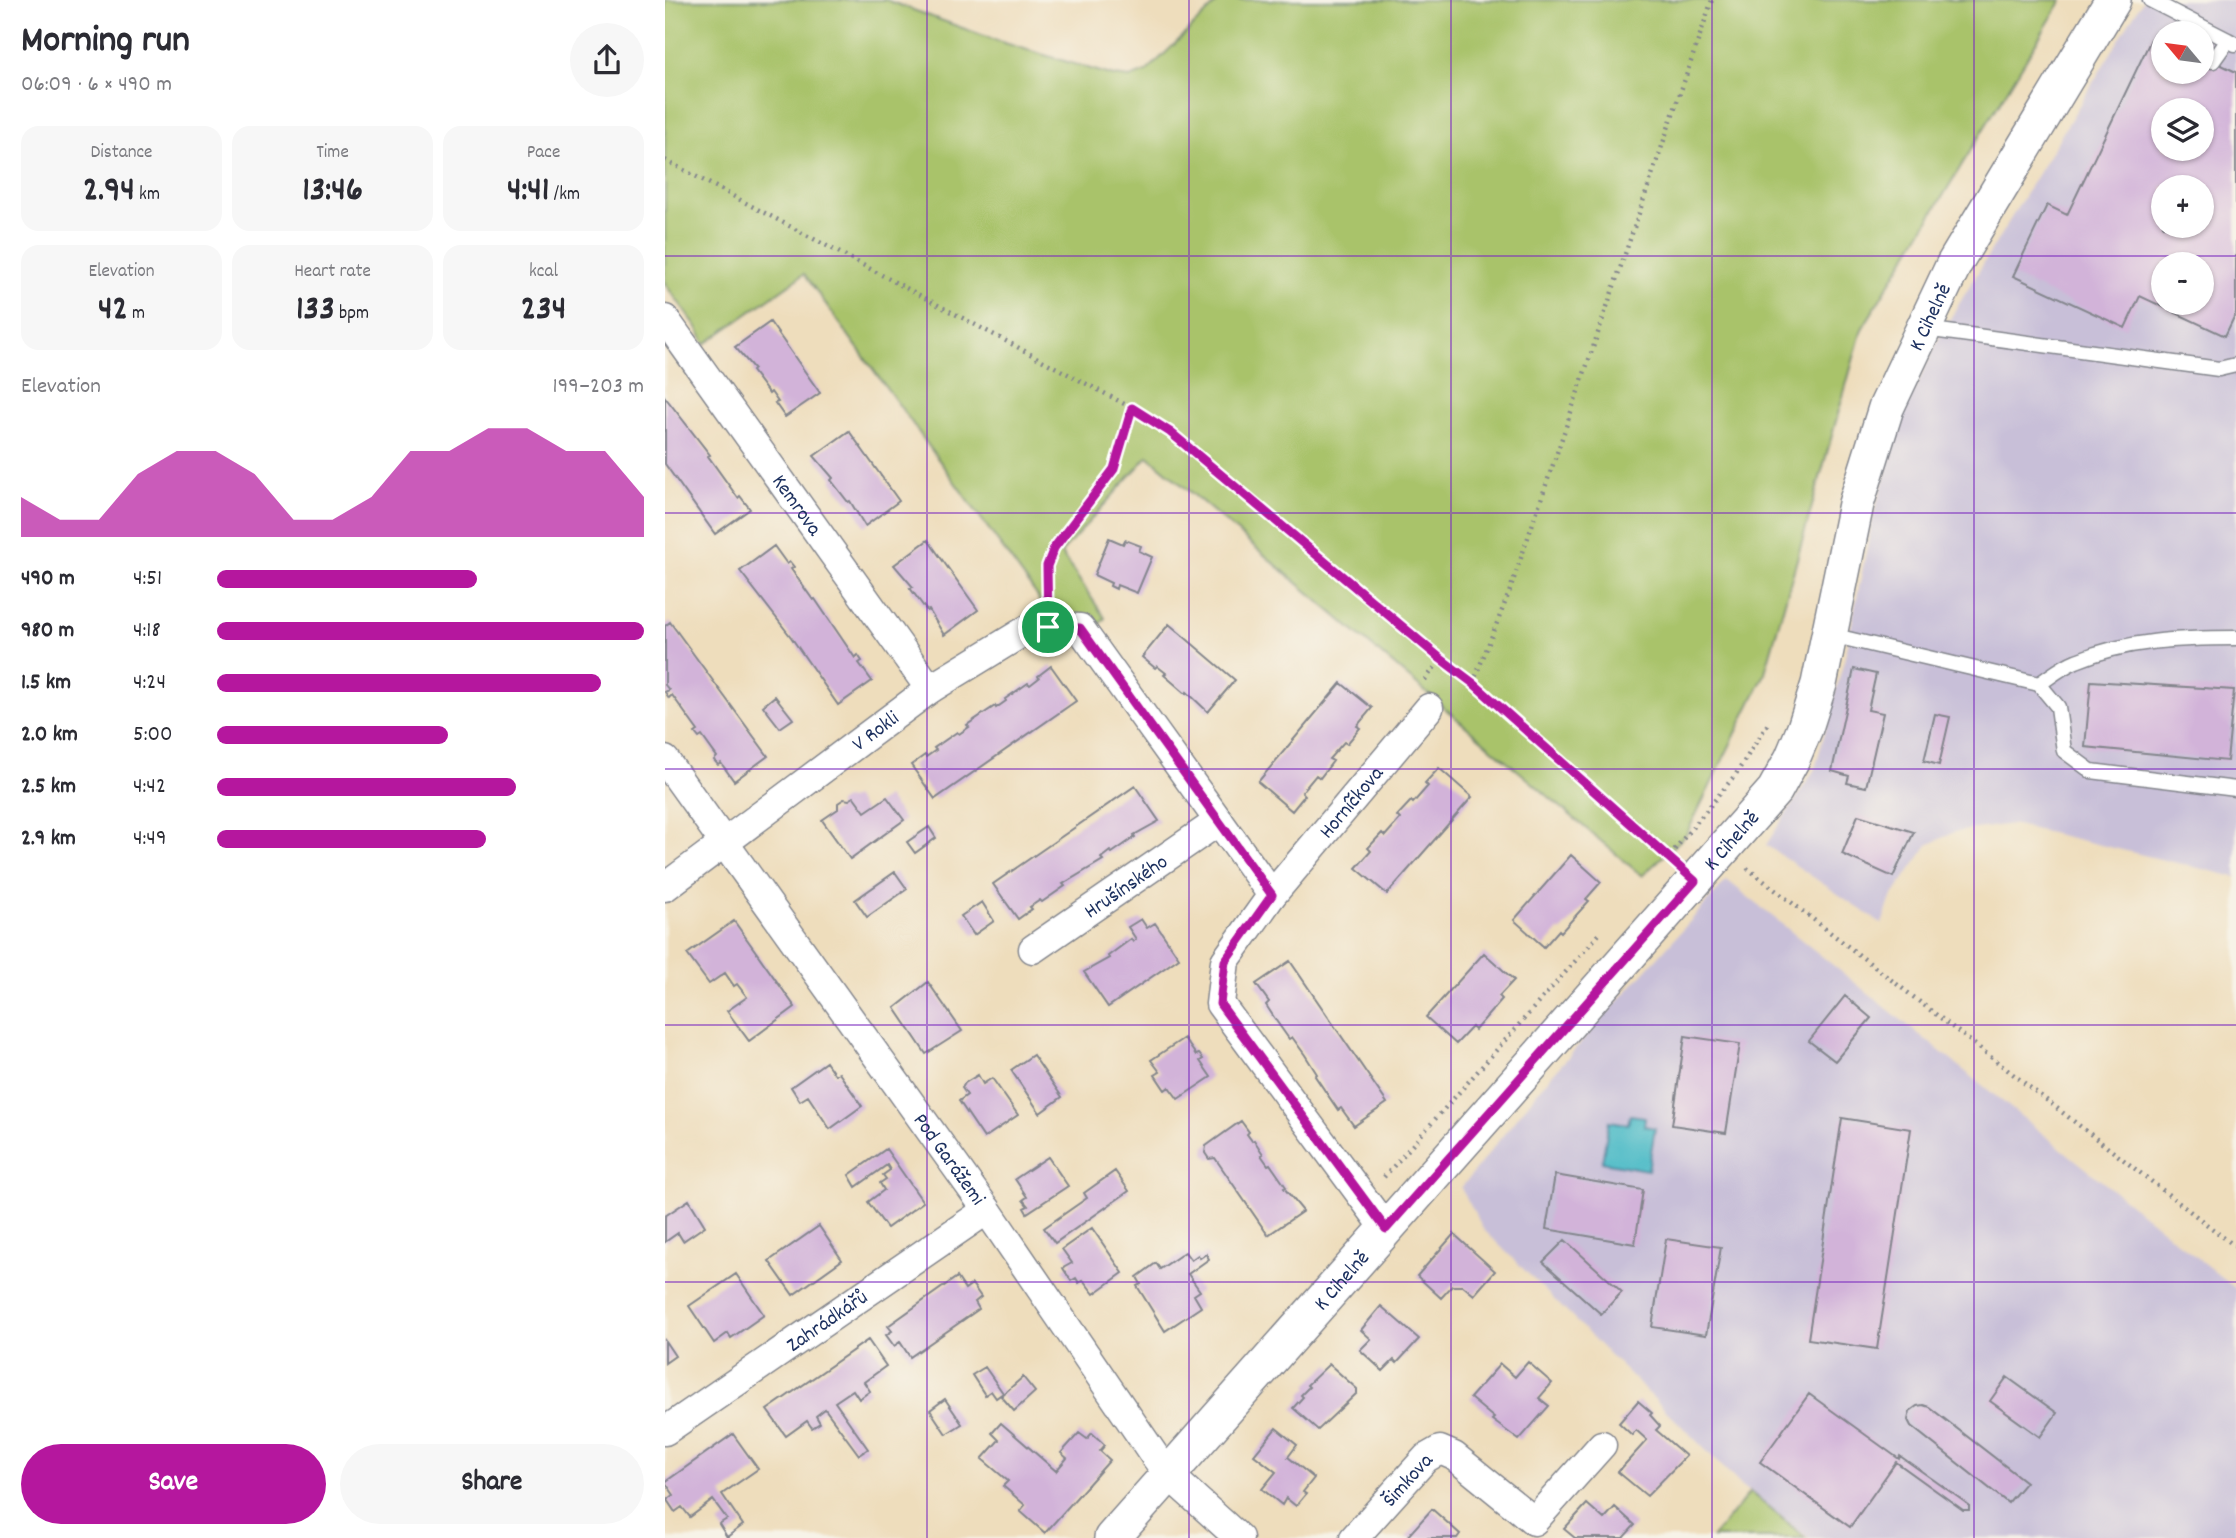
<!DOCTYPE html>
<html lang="en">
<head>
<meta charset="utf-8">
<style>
	body { margin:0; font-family:Dekko,sans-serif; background:#f7f7f7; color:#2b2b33; height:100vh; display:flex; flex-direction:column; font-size:26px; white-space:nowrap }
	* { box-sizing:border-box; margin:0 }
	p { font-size:23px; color:#7c7c81 }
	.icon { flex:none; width:38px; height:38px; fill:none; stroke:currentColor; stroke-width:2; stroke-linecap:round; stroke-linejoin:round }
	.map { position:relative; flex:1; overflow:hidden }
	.details { display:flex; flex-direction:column; background:#fff; width:665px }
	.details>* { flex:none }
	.needle { width:46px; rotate:299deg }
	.controls { position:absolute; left:1486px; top:21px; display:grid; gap:14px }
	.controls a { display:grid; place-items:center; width:63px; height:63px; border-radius:50%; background:#fff; box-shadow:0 2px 5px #0004; font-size:35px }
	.pin { position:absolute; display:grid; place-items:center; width:60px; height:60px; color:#fff; margin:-30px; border:4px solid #fff; border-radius:50%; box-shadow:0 2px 7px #0007 }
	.round { display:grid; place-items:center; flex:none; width:74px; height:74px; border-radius:37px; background:#f7f7f7 }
	.summary { display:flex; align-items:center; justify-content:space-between; height:119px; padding:0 21px }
	h1 { font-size:38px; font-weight:800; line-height:52px }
	.metrics { display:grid; grid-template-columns:repeat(3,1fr); gap:10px; height:119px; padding:7px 21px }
	.metrics div { display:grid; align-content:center; border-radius:18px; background:#f7f7f7; text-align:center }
	.metrics b { font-size:35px; font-weight:800 }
	.metrics small { font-size:19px; font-weight:400 }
	.metrics p { font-size:19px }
	.chart { height:196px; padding:14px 21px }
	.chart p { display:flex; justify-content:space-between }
	.chart svg { width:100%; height:126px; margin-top:7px; fill:#b5179e; opacity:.7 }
	.primary-button { display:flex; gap:14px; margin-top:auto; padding:14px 21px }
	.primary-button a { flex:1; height:80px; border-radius:42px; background:#b5179e; color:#fff; font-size:28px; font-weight:800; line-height:80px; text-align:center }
	.primary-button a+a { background:#f7f7f7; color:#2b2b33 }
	ul { padding:0 21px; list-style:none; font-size:23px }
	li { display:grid; grid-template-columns:112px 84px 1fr; align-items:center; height:52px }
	li i { height:18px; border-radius:9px; background:#b5179e }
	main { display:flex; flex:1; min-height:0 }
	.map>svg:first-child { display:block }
	.industrial { fill:#c8bfd8; fill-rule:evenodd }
	.green { fill:#a9c36a; stroke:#627964; stroke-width:2 }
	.water { fill:#4ebbc7; stroke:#347592; stroke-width:2 }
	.building { fill:#d2b3d9; fill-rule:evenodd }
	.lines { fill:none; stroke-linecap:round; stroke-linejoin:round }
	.service-casing { stroke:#84868d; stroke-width:17 }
	.minor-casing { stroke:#84868d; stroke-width:31 }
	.tertiary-casing { stroke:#84868d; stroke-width:38 }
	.path { stroke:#84868d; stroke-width:4.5; stroke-dasharray:2 5; stroke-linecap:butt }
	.service { stroke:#fff; stroke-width:14 }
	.minor { stroke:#fff; stroke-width:28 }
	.tertiary { stroke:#fff; stroke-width:35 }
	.route-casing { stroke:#fff; stroke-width:14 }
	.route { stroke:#b5179e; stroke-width:9 }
	.grid { fill:none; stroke:#7b2cbf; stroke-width:2; stroke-opacity:0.55 }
	.labels { text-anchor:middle; stroke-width:5; stroke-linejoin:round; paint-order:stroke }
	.street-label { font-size:21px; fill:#1b2f5e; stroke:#f7f3e8 }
</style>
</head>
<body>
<main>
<section class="details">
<div class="summary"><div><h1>Morning run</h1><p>06:09 · 6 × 490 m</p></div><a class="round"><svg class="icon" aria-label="share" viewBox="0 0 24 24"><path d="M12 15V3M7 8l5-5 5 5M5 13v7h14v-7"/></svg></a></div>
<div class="metrics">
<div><p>Distance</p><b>2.94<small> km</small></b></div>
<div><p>Time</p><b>13:46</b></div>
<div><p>Pace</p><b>4:41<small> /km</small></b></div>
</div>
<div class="metrics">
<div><p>Elevation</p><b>42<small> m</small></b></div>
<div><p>Heart rate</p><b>133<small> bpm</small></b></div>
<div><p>kcal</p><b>234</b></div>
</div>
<div class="chart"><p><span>Elevation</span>199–203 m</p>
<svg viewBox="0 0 160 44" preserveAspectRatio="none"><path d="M0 44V30L10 38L20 38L30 22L40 14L50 14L60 22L70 38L80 38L90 30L100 14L110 14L120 6L130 6L140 14L150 14L160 30V44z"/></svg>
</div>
<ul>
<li><b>490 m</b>4:51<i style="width:61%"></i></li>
<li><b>980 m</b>4:18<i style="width:100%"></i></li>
<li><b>1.5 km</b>4:24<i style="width:90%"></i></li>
<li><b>2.0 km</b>5:00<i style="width:54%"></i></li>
<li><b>2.5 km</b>4:42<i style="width:70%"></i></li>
<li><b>2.9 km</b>4:49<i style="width:63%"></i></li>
</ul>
<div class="primary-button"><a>Save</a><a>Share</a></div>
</section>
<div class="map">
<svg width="1571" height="1538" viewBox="0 0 1571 1538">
	<rect width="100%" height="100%" fill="#f7f3e8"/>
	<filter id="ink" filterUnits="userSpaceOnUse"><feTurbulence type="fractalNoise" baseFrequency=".0143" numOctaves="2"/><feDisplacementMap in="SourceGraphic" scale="14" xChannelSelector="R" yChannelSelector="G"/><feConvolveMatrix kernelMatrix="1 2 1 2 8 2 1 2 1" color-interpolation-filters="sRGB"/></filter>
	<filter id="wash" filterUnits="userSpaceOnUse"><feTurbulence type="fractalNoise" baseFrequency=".00686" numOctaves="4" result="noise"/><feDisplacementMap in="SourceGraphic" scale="28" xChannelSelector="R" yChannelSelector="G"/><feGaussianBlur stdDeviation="1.57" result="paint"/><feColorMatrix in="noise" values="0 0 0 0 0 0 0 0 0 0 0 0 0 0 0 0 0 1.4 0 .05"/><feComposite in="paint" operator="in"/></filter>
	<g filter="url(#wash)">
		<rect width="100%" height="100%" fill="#eeddbc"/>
		<path class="industrial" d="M1478,0H1571V877L1347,824L1289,832L1263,845L1226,898L1217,924L1101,845L1150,769L1180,657L1209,513L1240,410L1277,332ZM1498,33H1536V72H1498ZM1498,110H1536V149H1498ZM1498,187H1536V226H1498ZM1498,264H1536V303H1498Z
			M1062,880L1571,1289V1538H1144L1076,1485L819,1230L796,1188L878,1085Z"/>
		<path class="green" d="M0,0H221L333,41L449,76L465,78L481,72L555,0H1397L1197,329L1099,676L1021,835L977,876L483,456L396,553L440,618L431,628L401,614L400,607L375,604L373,597L139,274L40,344L32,327L0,284Z
			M1085,1492L1141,1538H1047Z"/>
		<path class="water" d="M965,1115L980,1117L979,1126L990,1128L983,1170L937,1162L944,1121L963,1124Z"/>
		<g id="blocks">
			<path class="building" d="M1489,33L1498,37V72H1536V55L1571,72V313L1560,336L1475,296L1460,328L1348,276L1382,205L1402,215ZM1498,110H1536V149H1498ZM1498,187H1536V226H1498ZM1498,264H1536V303H1498Z
				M105,322L155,393L120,417L110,403L113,402L106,392L104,394L87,371L89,369L70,347Z
				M0,397L45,455L43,456L73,498L75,496L85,509L50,534L0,464Z
				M184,431L234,501L200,526L185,501L183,502L166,480L168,478L149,456Z
				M444,538L458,544L460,540L476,546L474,551L487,557L472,593L452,585L451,589L445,586L446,583L429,575Z
				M263,540L313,610L279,635L264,610L262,611L245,588L248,587L229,565Z
				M109,546L122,564L125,562L129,567L126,569L148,600L150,599L190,658L193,655L197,661L194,663L207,681L173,705L126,637L75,571Z
				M5,622L103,756L69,781L56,763L53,765L49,760L52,757L37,736L34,738L30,733L33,731L7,695L4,698L0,692L4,690L0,685V626Z
				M504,624L570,680L543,712L522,692L521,694L499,675L501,673L492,666L490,668L477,657Z
				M386,666L411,701L270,799L246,765L260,755L261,757L271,750L269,748L292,732L294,734L304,727L302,725L330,706L331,708L341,701L340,699L363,683L365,685L374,678L373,676Z
				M1189,669L1211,674L1203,710L1218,713L1201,787L1182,783L1184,776L1167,771Z
				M1426,681L1569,690L1562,761L1420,747Z
				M676,683L707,708L692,726L695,728L682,744L679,742L664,759L668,761L655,778L651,775L637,792L640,795L627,811L593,782Z
				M110,696L128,719L115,728L98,706Z
				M1270,714L1285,717L1274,765L1259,761Z
				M774,768L807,797L722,894L691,868L706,851L703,848L717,833L720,836L735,819L732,816L746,801L748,803L763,786L760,783Z
				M470,786L494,821L469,835L470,837L447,853L445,851L436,858L438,860L398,884L400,886L377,902L375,900L365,907L367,909L353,919L328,884Z
				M189,797L200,812L222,797L239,820L185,859L157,820L173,809V803L179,799L184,800Z
				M1193,815L1249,832L1228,877L1177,854Z
				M264,827L271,838L250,853L242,842Z
				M906,855L936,882L921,899L924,901L896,932L894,930L879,947L849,920Z
				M230,872L242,889L202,917L190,900Z
				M317,902L329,921L309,935L296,916Z
				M476,919L482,928L490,923L514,958L443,1007L419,972L444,958L443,956L466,939L468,942L471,939L463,927Z
				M69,921L130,1007L84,1041L62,1011L82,997L72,984L69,986L60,973L44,984L22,954Z
				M819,953L849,980L834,996L837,999L810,1030L807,1027L791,1044L761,1017Z
				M625,961L722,1103L689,1126L676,1108L673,1110L650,1076L652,1074L640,1055L627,1037L624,1039L612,1022L601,1005L604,1002L591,984Z
				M263,982L297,1031L261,1054L230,1008Z
				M1180,996L1206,1018L1170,1061L1144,1041Z
				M1020,1036L1075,1044L1061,1133L1007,1125Z
				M519,1038L531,1055L534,1054L538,1059L535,1061L546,1077L513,1099L504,1087L500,1090L490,1075L495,1072L486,1060Z
				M368,1055L397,1097L375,1113L346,1070Z
				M161,1062L170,1075L174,1073L197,1106L165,1129L143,1096L135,1101L126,1087Z
				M313,1075L318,1084L327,1078L353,1115L319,1138L294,1101L302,1095L297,1088L300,1083Z
				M1177,1118L1246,1129L1212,1349L1143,1339Z
				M576,1121L584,1132L582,1134L587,1141L589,1140L598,1154L596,1155L603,1165L605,1164L621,1187L619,1188L638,1211L603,1235L550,1158L544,1159L540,1153L541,1146Z
				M221,1149L258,1202L222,1228L203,1202L219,1190L215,1183L221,1179L218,1175L225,1170L222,1165L191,1187L184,1175Z
				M383,1157L403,1186L362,1213L359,1208L363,1206L358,1200L362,1197L350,1179Z
				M450,1171L464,1191L390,1243L379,1228L422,1198L419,1193Z
				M890,1175L978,1190L970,1244L881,1229Z
				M24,1200L40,1226L18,1241L13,1233L0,1242V1216Z
				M154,1226L177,1260L128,1295L104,1261Z
				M427,1228L458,1273L429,1294L418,1280L414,1283L411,1278L406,1281L398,1268L407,1263L397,1249Z
				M789,1234L830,1271L809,1295L798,1286H787L776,1298L752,1276Z
				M1001,1239L1056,1247L1041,1335L987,1327Z
				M900,1240L957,1292L936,1314L878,1262Z
				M520,1252L526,1260L533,1255L535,1258L541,1254L544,1259L523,1274L535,1291L529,1295L536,1307L500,1331L472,1286L476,1284L472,1277L491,1263L495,1269Z
				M71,1274L99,1315L66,1338L63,1333L49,1343L24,1306Z
				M292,1277L300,1289L307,1284L316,1297L310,1302L314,1309L245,1357L235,1342L229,1346L221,1335L227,1331L223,1326Z
				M716,1306L754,1339L732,1363L729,1360L718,1371L695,1350L706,1339L696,1330Z
				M203,1340L221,1366L199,1382L205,1391L194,1399L188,1390L170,1402L203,1449L194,1455L160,1409L151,1416L155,1423L147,1428L142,1421L121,1436L102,1410Z
				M0,1341L10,1356L0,1363Z
				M863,1362L887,1383L874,1398L884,1406L854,1440L827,1420L829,1418L805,1398L835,1364L850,1377Z
				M664,1364L692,1389V1393L653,1430L628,1408L638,1397L636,1395L644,1387L642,1385Z
				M320,1367L338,1393L331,1398L326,1391L320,1395L307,1375Z
				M358,1377L370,1392L349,1411L336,1396Z
				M1342,1377L1392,1413L1375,1437L1325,1401Z
				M1144,1394L1234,1459L1235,1456L1304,1505V1510H1298L1231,1462L1185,1527L1095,1462Z
				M280,1399L297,1424L281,1434L265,1410Z
				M973,1401L987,1413L985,1415L995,1426L991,1430L1021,1456L982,1496L953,1472L982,1440L971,1430L967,1435L954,1423Z
				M1258,1405L1264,1407L1361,1482L1343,1503L1246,1426L1243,1420L1245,1411L1252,1406Z
				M336,1423L391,1471L402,1458L396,1453L414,1433L422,1439L427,1433L440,1445L435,1451L445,1460L380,1533L355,1511L360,1505L338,1486L343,1481L317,1459L334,1440L327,1433Z
				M611,1428L632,1445L623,1457L649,1478L638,1492L641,1494L631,1506L621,1498L617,1505L597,1489L611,1472L589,1455Z
				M68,1434L93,1469L57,1494L78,1525L62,1537L54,1524L62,1519L48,1500L25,1517L17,1507L10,1512L2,1500L9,1495L0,1482Z
				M922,1504L939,1519L950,1507L970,1525L958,1538H910L899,1529Z
				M767,1509L795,1534L792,1538H741Z"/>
		</g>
	</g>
	<g filter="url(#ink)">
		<use href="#blocks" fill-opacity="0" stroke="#84868d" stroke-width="2"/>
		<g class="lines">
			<defs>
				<path id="service" d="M1485,0L1563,40
					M1548,61L1563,40L1570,44
					M1260,329L1554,369L1571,365
					M1166,635L1374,684L1393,707L1399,751L1426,771L1571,789
					M1374,684C1386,676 1398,666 1411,661C1461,640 1517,638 1571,638"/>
				<g id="minor">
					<path id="s1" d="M0,319L265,689"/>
					<path id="s2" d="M0,760L322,1210L489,1455L504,1475L574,1538"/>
					<path id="s3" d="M0,887L265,689L368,626L415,628L607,895L560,961L555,1004L721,1229"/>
					<path id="s4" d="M607,895L764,708"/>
					<path id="s5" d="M368,949L554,821"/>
					<path id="s6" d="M0,1431L322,1210"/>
					<path id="s7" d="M689,1538L761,1458L775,1450L789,1456L869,1521L937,1445"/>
				</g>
				<g id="tertiary">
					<path id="s8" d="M447,1538L1110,790L1127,759L1140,728L1154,684L1191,504L1221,408L1289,264L1448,0"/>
				</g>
			</defs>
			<use href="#service" class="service-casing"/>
			<use href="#minor" class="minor-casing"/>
			<use href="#tertiary" class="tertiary-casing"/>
			<path class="path" d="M0,160L467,408L505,432L808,683L1006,859
				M383,598L382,566L389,548L449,469L467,408
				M760,680L776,659
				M808,683L844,593L1047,0
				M1005,855L1071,774L1104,722
				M1082,868L1571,1247
				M719,1177L936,932"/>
			<use href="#service" class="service"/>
			<use href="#minor" class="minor"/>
			<use href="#tertiary" class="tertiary"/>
		</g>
	</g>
	<g class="lines" filter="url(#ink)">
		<defs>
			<path id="route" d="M467,408L505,432L776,659L808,683L1030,881L721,1229L555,1004L560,961L607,895L415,628L383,627L382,566L389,548L449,469Z"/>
		</defs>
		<use href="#route" class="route-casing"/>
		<use href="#route" class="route"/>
	</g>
	<path class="grid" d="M262,0V1538M524,0V1538M786,0V1538M1047,0V1538M1309,0V1538M0,256H1571M0,513H1571M0,769H1571M0,1025H1571M0,1282H1571"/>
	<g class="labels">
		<g class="street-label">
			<text dy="7" stroke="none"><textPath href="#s8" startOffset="1500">K Cihelně</textPath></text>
			<text dy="7" stroke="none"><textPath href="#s1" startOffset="228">Kemrova</textPath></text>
			<text dy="7" stroke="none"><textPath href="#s3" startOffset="262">V Rokli</textPath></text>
			<text dy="7" stroke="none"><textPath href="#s4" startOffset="122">Horníčkova</textPath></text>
			<text dy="7" stroke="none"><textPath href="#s8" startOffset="933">K Cihelně</textPath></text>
			<text dy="7" stroke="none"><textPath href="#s5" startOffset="112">Hrušínského</textPath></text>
			<text dy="7" stroke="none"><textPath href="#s2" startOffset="490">Pod Garážemi</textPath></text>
			<text dy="7" stroke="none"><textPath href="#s8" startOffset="345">K Cihelně</textPath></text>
			<text dy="7" stroke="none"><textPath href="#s6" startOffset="196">Zahrádkářů</textPath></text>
			<text dy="7" stroke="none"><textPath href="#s7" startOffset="79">Šimkova</textPath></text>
		</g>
	</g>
</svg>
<div class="controls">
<a><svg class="needle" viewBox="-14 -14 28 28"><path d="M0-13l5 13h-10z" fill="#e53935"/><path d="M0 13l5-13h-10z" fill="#7c7c81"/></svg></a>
<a><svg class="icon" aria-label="layers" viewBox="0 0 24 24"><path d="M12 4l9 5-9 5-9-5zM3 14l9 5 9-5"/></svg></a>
<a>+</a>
<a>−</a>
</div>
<div class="pin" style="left:383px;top:627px;background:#1e9e55"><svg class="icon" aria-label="arrive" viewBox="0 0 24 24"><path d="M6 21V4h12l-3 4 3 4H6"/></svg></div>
</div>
</main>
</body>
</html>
